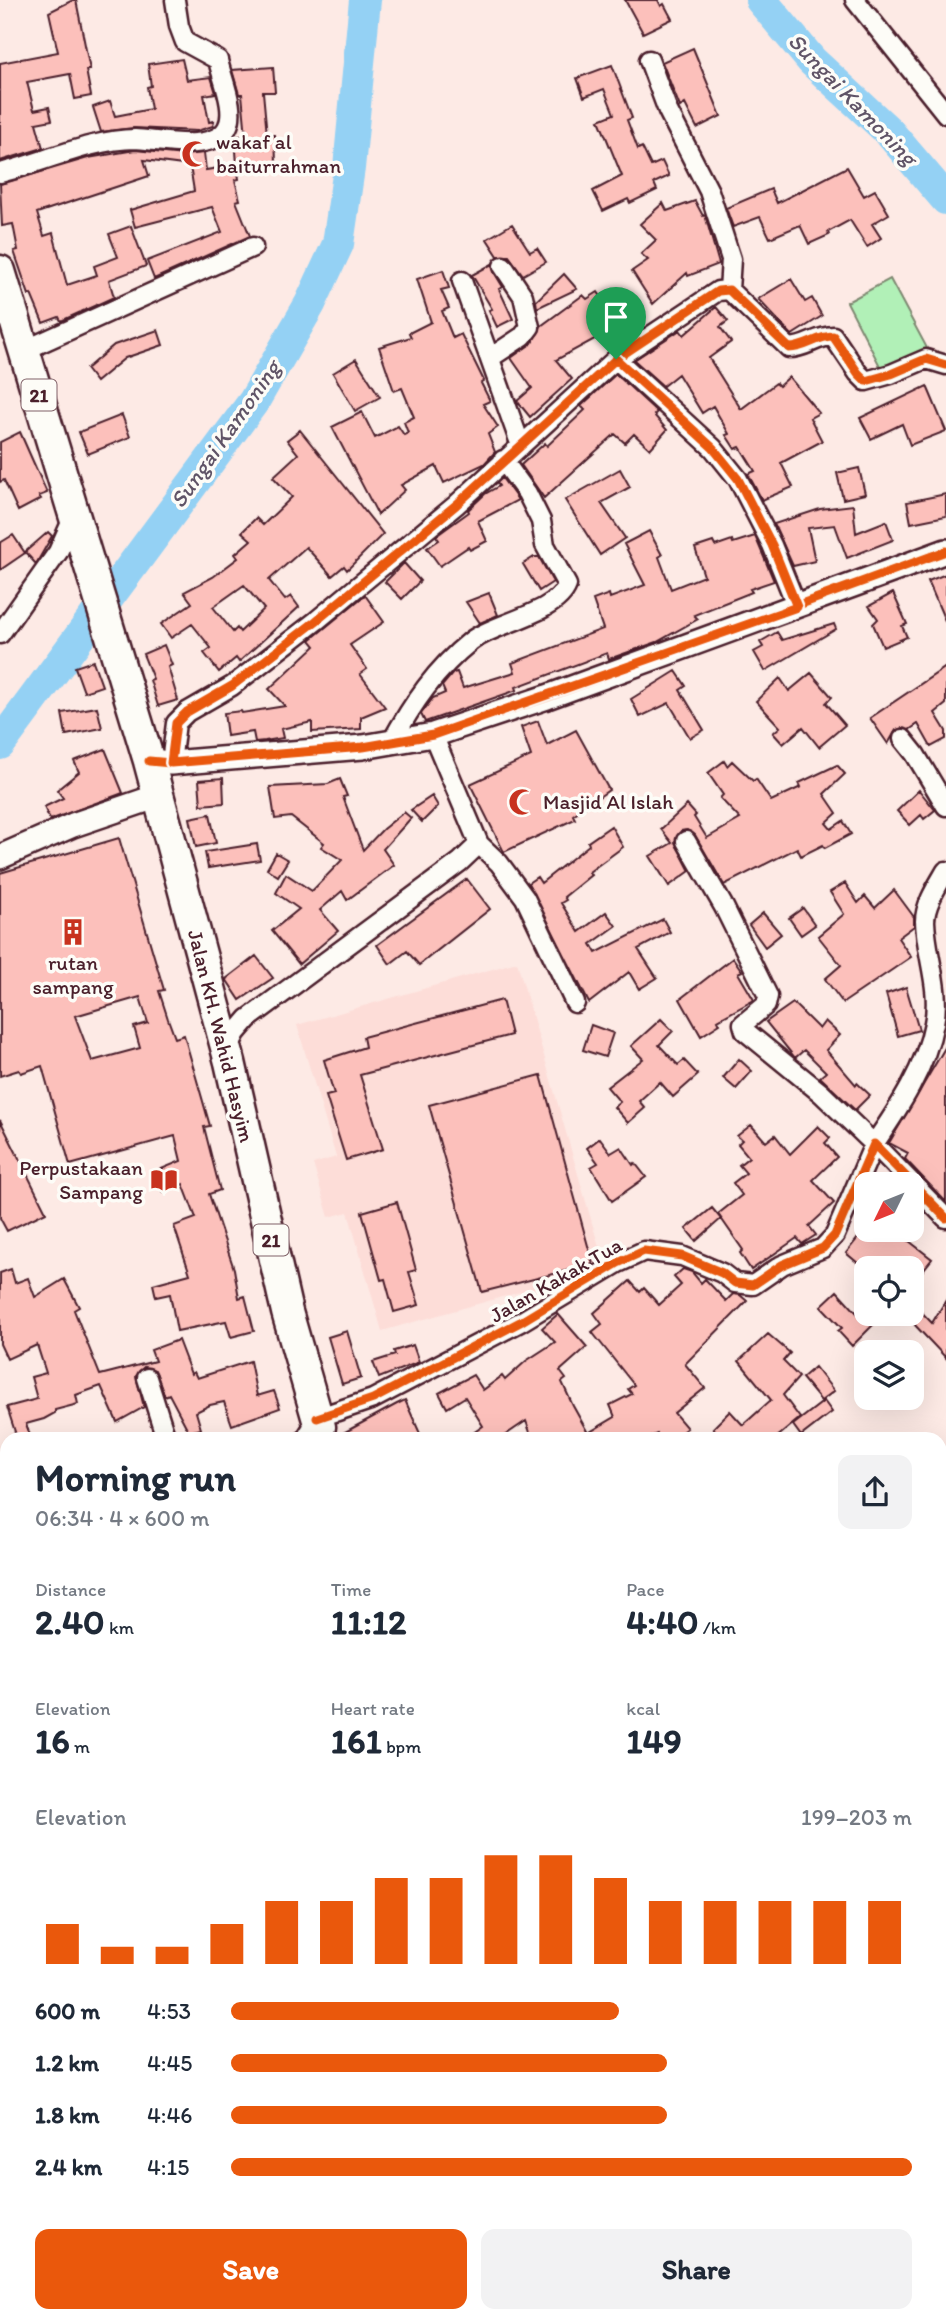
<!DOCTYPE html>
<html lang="en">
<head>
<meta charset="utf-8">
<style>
	body { margin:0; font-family:Itim,sans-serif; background:#f2f2f3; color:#1f2937; height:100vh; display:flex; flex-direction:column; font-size:26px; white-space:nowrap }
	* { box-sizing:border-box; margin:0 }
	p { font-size:23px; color:#747a83 }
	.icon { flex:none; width:38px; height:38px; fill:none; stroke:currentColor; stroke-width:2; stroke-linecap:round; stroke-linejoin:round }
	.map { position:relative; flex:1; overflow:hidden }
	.panel { position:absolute; left:0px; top:1432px; width:947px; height:891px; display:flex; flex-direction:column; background:#fff; border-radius:21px 21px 0 0; box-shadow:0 7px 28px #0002 }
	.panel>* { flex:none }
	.needle { width:46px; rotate:227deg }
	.fabs { position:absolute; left:854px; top:1172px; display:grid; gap:14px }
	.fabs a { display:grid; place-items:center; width:70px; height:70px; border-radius:14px; background:#fff; box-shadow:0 7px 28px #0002; font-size:35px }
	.pin { position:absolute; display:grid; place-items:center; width:60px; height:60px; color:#fff; margin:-72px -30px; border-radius:50% 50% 50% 0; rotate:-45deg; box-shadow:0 0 7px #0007 }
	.pin .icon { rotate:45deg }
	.round { display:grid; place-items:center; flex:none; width:74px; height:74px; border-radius:14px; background:#f2f2f3 }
	.overview { display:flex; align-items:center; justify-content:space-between; height:119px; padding:0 35px }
	h1 { font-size:38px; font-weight:700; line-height:52px }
	.stats { display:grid; grid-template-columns:repeat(3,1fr); gap:10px; height:119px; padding:7px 35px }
	.stats div { display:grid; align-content:center }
	.stats b { font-size:35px; font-weight:700 }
	.stats small { font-size:19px; font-weight:400 }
	.stats p { font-size:19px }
	.chart { height:196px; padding:14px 35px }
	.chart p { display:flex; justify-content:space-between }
	.chart svg { width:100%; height:126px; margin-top:7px; stroke:#ea580c; stroke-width:6 }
	.cta { display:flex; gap:14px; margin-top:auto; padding:14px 35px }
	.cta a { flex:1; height:80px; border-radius:14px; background:#ea580c; color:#fff; font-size:28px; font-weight:700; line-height:80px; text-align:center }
	.cta a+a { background:#f2f2f3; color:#1f2937 }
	ul { padding:0 35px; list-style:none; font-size:23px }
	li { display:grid; grid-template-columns:112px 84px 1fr; align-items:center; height:52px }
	li i { height:18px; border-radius:9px; background:#ea580c }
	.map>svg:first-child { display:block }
	.built { fill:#fdddd8 }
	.green { fill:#b1f0b7; stroke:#7e8871; stroke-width:2 }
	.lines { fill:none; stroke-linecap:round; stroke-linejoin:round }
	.river { stroke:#94d1f4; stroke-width:32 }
	.building { fill:#fcc0bb; stroke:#4a1f2b; stroke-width:2; fill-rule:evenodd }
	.minor-casing { stroke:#4a1f2b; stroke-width:23 }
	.tertiary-casing { stroke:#4a1f2b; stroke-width:28 }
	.trunk-casing { stroke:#4a1f2b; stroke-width:35 }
	.minor { stroke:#fdfcf7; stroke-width:18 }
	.tertiary { stroke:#fdfcf7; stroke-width:23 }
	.trunk { stroke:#fdfcf7; stroke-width:30 }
	.cycleway-casing { stroke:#fdfcf7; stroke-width:13 }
	.cycleway { stroke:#e8590c; stroke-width:9 }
	.route-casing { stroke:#fff; stroke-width:14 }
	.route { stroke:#ea580c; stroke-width:9 }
	.labels { text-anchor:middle; stroke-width:7; stroke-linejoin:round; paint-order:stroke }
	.shield { fill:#fdfcf7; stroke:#806168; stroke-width:2 }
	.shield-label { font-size:19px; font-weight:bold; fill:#4a1f2b }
	.poi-label { font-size:21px; fill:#4a1f2b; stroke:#fdfcf7; text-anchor:start }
	.street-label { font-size:21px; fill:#4a1f2b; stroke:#fdfcf7 }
	.water-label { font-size:23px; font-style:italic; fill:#605467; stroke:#fdfcf7 }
</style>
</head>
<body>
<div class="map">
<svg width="946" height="2321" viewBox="0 0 946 2321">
	<rect width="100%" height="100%" fill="#fdeae5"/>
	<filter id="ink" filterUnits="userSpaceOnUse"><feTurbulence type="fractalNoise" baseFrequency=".0143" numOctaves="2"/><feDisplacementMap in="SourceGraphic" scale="14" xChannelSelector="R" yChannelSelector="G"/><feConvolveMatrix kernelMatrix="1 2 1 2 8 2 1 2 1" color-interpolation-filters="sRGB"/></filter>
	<g filter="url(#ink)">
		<path class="built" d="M517,962L605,1268L382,1331L348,1212L329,1217L313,1164L336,1157L297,1025Z"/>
		<path class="green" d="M890,279L928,350L883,372L847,302Z"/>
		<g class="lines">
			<path class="river" d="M761,0L812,61L888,131L946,199
				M0,744L254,401L310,304L338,244L349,168L365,0"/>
		</g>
		<path class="building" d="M73,0H76L90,70H86L91,96L75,99L70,74L27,82L34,110L49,107L52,120L36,123L43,148L0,161V63L58,52L49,12Z
			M625,0H658L661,6L664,4L672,19L643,33Z
			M693,48L721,116L697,128L685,104L680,107L662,62Z
			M182,59L187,80L211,77L216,93L204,95L209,122L214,121L213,126L197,131L134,128L101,132L93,107L110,101L115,116L151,109L147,87L151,86L148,64Z
			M612,65L632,118L627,120L638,149L642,147L651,166L662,161L669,176L654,183L657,190L630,203L628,199L603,211L593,191L622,176L599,120L614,114L604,89L584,97L577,78Z
			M273,67L275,92H263L267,135H275L276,163L237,165L235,136H246L242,94H239L232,70Z
			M135,150L184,155L204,153L206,170L237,165L239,179L235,180L240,200L236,201L250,236L154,279L147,261L222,232L212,207L135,227L130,210L194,191L190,166L144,160L149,176L37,213L44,236L53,233L67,285L97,275L94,266L118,257L109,234L131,226L146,266L109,280L114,297L61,321L59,317L43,323L31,294L29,295L14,251L18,250L13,224L2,226L0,184L88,158Z
			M847,167L864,196L875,190L889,214L872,224L881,238L867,247L850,220L828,232L829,235L809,244L800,225L770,238L760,217L733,227L726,208L771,189L777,203Z
			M695,201L703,216L705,215L719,264L688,276L687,273L653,304L632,271L648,260L641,254L656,240L640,224L663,203L667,211Z
			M512,224L530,252L537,248L546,262L523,275L509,256H498L487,239Z
			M492,264L494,272L503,287L499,289L513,319L497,327L489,310L492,309L472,275Z
			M443,270L449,288L441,290L449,308L442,311L453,338L461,334L484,381L481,383L490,401L483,404L498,427L488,434L495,452L484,464L444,483L436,466L401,485L405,490L378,515L332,427L362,412L375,438L398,426L404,435L408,433L404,422L414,417L402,388L394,391L379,347L411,337L409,333L431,322L417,279Z
			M564,274L577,289L537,308L536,301Z
			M791,279L805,302L812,298L822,316L792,335L758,299Z
			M598,292L622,328L603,340L600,336L556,360L572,379L530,417L517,401L532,388L511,358L532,343L541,326L583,295L587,299Z
			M716,307L728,321L720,327L731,342L709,358L741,409L776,383L779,386L789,377L819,413L810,418L822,441L781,463L793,487L762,500L748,474L755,471L740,447L735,449L726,435L729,434L713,406L702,413L678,374L663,386L634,360L680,330L684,335Z
			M158,330L163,345L125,358L96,382L86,369L114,345Z
			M356,359L380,397L355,411L333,373Z
			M616,374L657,412L654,415L667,430L650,449L634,434L625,443L615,434L544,498L521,465L545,443L547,446L585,410L581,406Z
			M927,386L946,431L910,445L902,424L871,439L860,418Z
			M122,415L130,437L88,454L79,432Z
			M300,430L383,534L347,570L344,566L332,576L306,547L269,580L285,600L291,596L299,607L239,662L236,658L219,672L204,653L211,648L192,624L171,638L161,624L192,603L184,592L213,577L238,558L235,554L251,540L242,532L256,518L263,525L292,497L273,477L298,454L287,440ZM244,585L264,609L240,632L237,628L233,632L213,607Z
			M20,432L47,493L39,496L41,499L18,511L4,480L0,482V442Z
			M859,468L865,494L843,499L837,473Z
			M620,469L630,487L601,503L625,538L600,555L565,500Z
			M502,478L518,500L478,521L487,541L470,550L468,547L440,566L427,548L439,540L436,536L469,512L468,510L485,494L499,486L497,483Z
			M946,494V516L911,523L907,502Z
			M853,505L856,533L886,521L893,540L847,558L835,525L808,528L815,561L793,566L774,524L820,509Z
			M649,531L662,555L659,557L671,589L704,576L695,548L713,542L715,546L732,540L733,543L755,536L774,581L750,589L752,592L694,615L698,619L657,642L609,659L607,653L516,687L517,690L425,722L421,714L433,698L445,693L442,686L453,673L457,672L463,688L515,672L512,663L603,629L593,600L609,594L610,598L645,585L624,544Z
			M48,532L52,536L36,564L25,552Z
			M13,535L25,553L0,570V543Z
			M534,557H539L553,582L539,591L523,564Z
			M404,563L420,581L402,599L385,582Z
			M946,574V623L928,581Z
			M489,593L498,615L480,623L466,602Z
			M893,593L907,624L902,626L907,637L883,647L873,624L878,619L869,606Z
			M365,595L384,622L350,645L367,669L360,674L385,707L361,717V729L312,732V722L281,729L283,738L265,741L255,742L253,732L227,736L224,713L241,711L242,713L285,706L269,689L315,646L310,640Z
			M834,624L836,629L765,671L754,652L763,647L760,642L777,632L782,640Z
			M164,645L172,665L168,667L178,700L158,706L150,680L153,679L143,654Z
			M93,661L102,686L84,692L75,667Z
			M946,667V704L935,713L946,731V739L931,747L918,724L909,730L902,728L896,730L888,744L870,718Z
			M676,671L686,686L680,690L704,730L690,738L669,703L640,717L631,699Z
			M811,673L832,697L826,703L845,725L819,747L803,727L783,744L773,733L780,727L756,701L780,678L789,691Z
			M97,707L102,728L66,735L62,713Z
			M538,721L547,745L576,730L609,790L573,815L575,819L504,852L470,784L531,756L521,727Z
			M105,749L123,793L50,820L44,807L63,798L57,790L79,772L74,761Z
			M724,761L727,766L732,761L753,781L756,779L771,801L801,787L799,783L837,765L845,774L824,794L837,813L826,823L831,829L843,821L851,834L825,848L823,845L801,856L797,848L724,885L695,835L687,830L681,831L675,842L690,871L669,886L650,856L672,843L661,829L687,805L696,815L694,817L707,838L740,819L720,798L723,795L708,773Z
			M223,778L224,803L201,805L199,780Z
			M340,779L347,796L343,797L363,850L383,829L404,812L411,818L383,849L394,865L347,900L342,891L320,910L338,931L299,964L272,931L299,909L276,893L286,874L312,891L342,860L321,847L324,843L291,817L275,819L270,787L328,784Z
			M919,790L935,810L924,819L921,815L910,825L897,811Z
			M432,796L438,806L422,822L411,810Z
			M210,814L216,843L196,847L190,818Z
			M611,826L623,847L589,872L591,875L564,897L566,900L561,903L579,932L606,912L616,926L591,944L596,953L663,919L670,932L638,949L657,978L639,989L629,972L589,1003L528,883L537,877L541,883L589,845L588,842Z
			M119,838L164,990L159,991L168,1019L175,1038L184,1035L210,1126L204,1127L220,1190L209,1194L234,1269L239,1298L245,1296L254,1331L231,1337L226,1321L177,1331L170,1294L156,1297L153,1284L190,1274L174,1226L196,1218L183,1184L163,1192L154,1172L181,1161L175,1136L70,1165L42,1066L21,1073L19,1070L0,1076V873ZM140,997L148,1023L134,1027L140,1048L92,1061L75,1016Z
			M257,844L260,860L208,868L205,852Z
			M276,853L288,860L278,876L267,869Z
			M467,879L490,909L419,965L407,951L390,964L377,945Z
			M845,883L858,903L865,896L875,908L894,890L914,917V926L898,938L911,957L843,1003L825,979L841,965L818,936L844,914L830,892Z
			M803,908L815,925L801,935L789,918Z
			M763,913L781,934L765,947L749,925Z
			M256,956L273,978L240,1000L226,979Z
			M733,958L742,971L738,973L754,1000L718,1020L720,1024L701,1036L680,999Z
			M906,987L919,1030L898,1036L886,994Z
			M502,1000L511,1035L360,1075L383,1149L346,1160L326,1096L334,1094L324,1060L365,1047L363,1037Z
			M793,1003L819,1029L825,1021L840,1035L826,1050L856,1085L857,1083L870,1095L855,1110L820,1077L826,1072L804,1050L795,1058L766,1022Z
			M661,1019L673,1031L659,1045L678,1065L684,1060L698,1075L673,1097L660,1082L639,1101L645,1108L628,1123L614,1107L620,1102L607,1087L643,1059L631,1046Z
			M591,1025L613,1033L605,1057L583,1050Z
			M946,1046V1202L905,1159L908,1153L889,1143Z
			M739,1059L752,1071L736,1089L723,1078Z
			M541,1075L593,1264L482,1292L429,1105Z
			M0,1120L46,1212L7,1231L0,1218Z
			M751,1125L766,1142L775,1135L790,1154L818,1126L830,1138L825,1143L837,1157L813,1180L834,1203L809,1226L816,1235L802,1244L797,1238L751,1270L740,1253L743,1250L718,1214L742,1195L733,1183L746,1173L739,1165L749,1157L738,1144L742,1140L737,1136Z
			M600,1138L611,1153L621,1147L633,1165L635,1163L646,1177L612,1201L591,1167L598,1163L587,1148Z
			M397,1202L416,1270L409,1272L419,1305L394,1312L385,1279L381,1280L362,1212Z
			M712,1208L721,1219L696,1241L686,1229Z
			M866,1228L886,1240L895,1230L932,1259L912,1284V1269H865L846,1253Z
			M11,1269L15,1283L28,1278L35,1297L64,1279L79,1307L74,1310L100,1375L155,1361L151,1350L178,1340L191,1374L194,1372L197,1378L250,1361L257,1396L274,1391L280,1408L232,1425L224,1402L210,1405L196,1412L201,1429L189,1432L169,1394L165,1396L155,1370L144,1367L136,1376L144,1407L117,1422L101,1386L76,1395L78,1404L55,1410V1413L44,1419L26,1424L31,1438H17L7,1407L37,1399L31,1377L46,1373L37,1345L7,1359L0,1344V1273Z
			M683,1269L692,1272L701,1283L705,1279L726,1301L733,1294L740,1295L747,1301L685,1364L705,1388L674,1413L687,1428L674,1438H661L657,1434L648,1438H532L526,1421L501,1438H466L483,1426L465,1397L447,1408L439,1393L473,1375L483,1390L502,1376L505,1380L526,1361L555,1342L542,1328L558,1314L587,1347L560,1371L566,1379L562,1382L573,1406L588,1433L615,1417L610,1405L632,1394L628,1389L634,1385L592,1332L602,1324L594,1313L630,1281L640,1292L644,1288L659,1305L681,1285L674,1277Z
			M837,1291L857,1313L866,1304V1314H884L852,1346L838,1331L842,1328L821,1306Z
			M946,1300V1358L912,1322V1302L932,1323Z
			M347,1331L361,1378L342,1384L328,1337Z
			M768,1334L790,1353L783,1361L799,1377L783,1395L800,1418L776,1438H723L713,1428L730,1411L743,1425L771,1400L739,1361Z
			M413,1345L419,1362L379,1378L373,1362L395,1355L394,1351Z
			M815,1367L834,1391L821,1401L802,1378Z
			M405,1400L422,1438H334L397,1404Z
			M824,1401L832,1412L801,1436L793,1425Z"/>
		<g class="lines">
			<defs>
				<path id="minor" d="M855,0L946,114
					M649,60L668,111L709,191L731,259L729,290
					M0,173C41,163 93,139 135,139C159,140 213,153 227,128C237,111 222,79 218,60L185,42L179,26L175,0
					M462,281L521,446
					M25,350L253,247
					M490,358L523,336L530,327L523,296L503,266
					M616,359L713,448L738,479L772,545L797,607
					M0,634L58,552L74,516
					M433,735L479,844L499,863L525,898L575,1003
					M903,739L915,754L946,806
					M391,743C412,704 436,669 471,641C494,623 556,614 567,585L545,545L541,521L527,493L503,460
					M171,763L176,723L187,712L232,686L316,621L456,505L616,359L718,291L729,290L789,348C806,348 817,336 833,336L858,373L866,381L891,374L926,359L946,365
					M686,841L724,907L768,996L766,1005L743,1024L745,1031L821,1093L874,1144C899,1108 926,1067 934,1023C941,988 926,956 925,921C925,904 938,885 946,871
					M227,1051L236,1033L248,1019L460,862L479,844
					M147,1378L166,1438
					M317,1418L373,1399L522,1321L618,1263L644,1251L682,1256L722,1273L735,1283L753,1285L782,1265L823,1248L835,1235L874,1144L946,1218
					M0,1548L7,1546
					M940,1746L946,1737
					M0,1835L7,1843
					M940,2082L946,2080
					M940,2191L946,2190
					M140,2315L142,2321
					M252,2315V2321"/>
				<path id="tertiary" d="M149,761L171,763L363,747L433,735L547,697L946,551
					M0,857L73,825L158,796"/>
				<path id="trunk" d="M0,271L149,761L230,1062L287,1312L320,1427L313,1438
					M572,2315L574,2321"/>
			</defs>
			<use href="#minor" class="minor-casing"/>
			<use href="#tertiary" class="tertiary-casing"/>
			<use href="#trunk" class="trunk-casing"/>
			<use href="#minor" class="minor"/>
			<use href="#tertiary" class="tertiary"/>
			<use href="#trunk" class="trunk"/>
			<defs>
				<path id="cycleway" d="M149,761L171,763L363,747L433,735L547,697L946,551
					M171,763L176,723L187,712L232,686L316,621L456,505L616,359L718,291L729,290L789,348C806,348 817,336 833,336L858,373L866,381L891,374L926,359L946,365
					M317,1418L373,1399L522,1321L618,1263L644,1251L682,1256L722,1273L735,1283L753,1285L782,1265L823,1248L835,1235L874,1144L946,1218"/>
			</defs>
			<use href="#cycleway" class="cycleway-casing"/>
			<use href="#cycleway" class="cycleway"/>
		</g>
	</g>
	<g class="lines" filter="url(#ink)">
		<defs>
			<path id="route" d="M616,359L713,448L738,479L772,545L797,607L433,735L363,747L171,763L176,723L187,712L232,686L316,621L456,505Z"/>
		</defs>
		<use href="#route" class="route-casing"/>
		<use href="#route" class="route"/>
	</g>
	<defs>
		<symbol id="mosque-bare" viewBox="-9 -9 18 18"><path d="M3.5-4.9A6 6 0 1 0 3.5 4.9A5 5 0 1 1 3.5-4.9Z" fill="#c8321e" stroke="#fdfcf7" stroke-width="2.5" paint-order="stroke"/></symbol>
		<symbol id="building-bare" viewBox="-9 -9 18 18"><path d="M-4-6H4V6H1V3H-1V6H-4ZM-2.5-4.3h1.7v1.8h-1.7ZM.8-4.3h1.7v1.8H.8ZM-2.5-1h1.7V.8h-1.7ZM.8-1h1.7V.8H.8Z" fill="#c8321e" stroke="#fdfcf7" stroke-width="2.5" paint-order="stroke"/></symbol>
		<symbol id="library-bare" viewBox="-9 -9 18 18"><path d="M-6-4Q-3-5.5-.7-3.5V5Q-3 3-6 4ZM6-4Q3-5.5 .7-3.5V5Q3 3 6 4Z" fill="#c8321e" stroke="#fdfcf7" stroke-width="2.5" paint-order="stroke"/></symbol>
	</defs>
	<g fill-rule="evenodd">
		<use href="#mosque-bare" x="176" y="135" width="38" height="38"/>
		<use href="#mosque-bare" x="503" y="783" width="38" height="38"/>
		<use href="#building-bare" x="54" y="913" width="38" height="38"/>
		<use href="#library-bare" x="145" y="1161" width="38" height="38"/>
	</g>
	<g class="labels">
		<g class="shield">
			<rect x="21.5" y="379.5" width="35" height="31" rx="5"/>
			<rect x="253.5" y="1224.5" width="35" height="31" rx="5"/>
		</g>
		<g class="shield-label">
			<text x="39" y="402">21</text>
			<text x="271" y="1247">21</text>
		</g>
		<g class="poi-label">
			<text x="216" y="149">wakaf al<tspan x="216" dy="24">baiturrahman</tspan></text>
			<text x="543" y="809">Masjid Al Islah</text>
			<text x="73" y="970" text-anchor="middle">rutan<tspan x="73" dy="24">sampang</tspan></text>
			<text x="143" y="1175" text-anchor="end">Perpustakaan<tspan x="143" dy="24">Sampang</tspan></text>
		</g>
		<g class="street-label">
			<text transform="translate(221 1036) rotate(76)" y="7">Jalan KH. Wahid Hasyim</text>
			<text transform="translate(556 1280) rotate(-30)" y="7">Jalan Kakak Tua</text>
		</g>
		<g class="water-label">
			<text transform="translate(853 99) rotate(46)" y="8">Sungai Kamoning</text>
			<text transform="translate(225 434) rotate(-55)" y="8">Sungai Kamoning</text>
		</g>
	</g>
</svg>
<div class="fabs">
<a><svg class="needle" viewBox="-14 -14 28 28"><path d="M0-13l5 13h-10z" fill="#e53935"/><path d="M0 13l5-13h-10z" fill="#747a83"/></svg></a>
<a><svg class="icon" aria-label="locate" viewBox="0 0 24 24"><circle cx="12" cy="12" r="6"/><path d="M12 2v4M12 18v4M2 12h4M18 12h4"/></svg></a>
<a><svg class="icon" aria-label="layers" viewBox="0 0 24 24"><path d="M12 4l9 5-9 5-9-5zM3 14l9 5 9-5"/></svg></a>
</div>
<div class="pin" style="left:616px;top:359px;background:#1e9e55"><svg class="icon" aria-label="arrive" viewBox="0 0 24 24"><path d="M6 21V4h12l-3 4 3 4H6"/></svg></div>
<section class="panel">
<div class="overview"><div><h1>Morning run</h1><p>06:34 · 4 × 600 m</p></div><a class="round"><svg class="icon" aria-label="share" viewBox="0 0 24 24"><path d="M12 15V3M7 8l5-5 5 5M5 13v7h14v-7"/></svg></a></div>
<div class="stats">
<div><p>Distance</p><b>2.40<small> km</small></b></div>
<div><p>Time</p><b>11:12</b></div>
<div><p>Pace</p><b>4:40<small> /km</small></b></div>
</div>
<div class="stats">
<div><p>Elevation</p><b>16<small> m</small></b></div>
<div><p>Heart rate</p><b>161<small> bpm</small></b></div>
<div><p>kcal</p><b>149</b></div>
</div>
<div class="chart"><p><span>Elevation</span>199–203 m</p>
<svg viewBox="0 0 160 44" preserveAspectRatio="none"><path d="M5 44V30M15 44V38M25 44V38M35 44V30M45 44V22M55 44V22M65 44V14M75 44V14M85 44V6M95 44V6M105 44V14M115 44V22M125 44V22M135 44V22M145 44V22M155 44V22"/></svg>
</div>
<ul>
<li><b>600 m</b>4:53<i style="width:57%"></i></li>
<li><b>1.2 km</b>4:45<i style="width:64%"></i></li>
<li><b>1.8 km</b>4:46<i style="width:64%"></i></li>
<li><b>2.4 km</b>4:15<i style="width:100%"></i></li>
</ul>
<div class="cta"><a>Save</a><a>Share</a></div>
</section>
</div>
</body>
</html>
